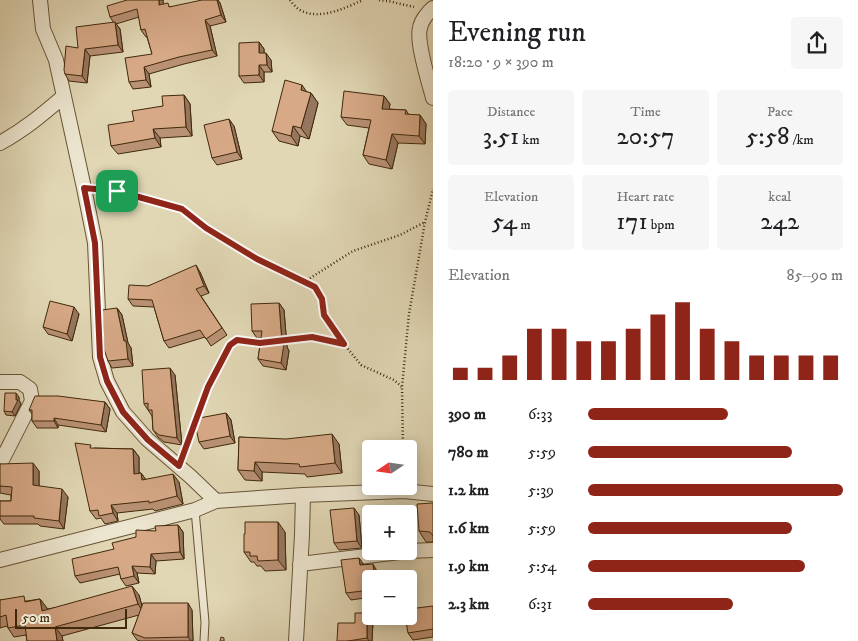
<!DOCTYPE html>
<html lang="en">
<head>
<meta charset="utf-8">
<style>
	body { margin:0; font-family:"IM FELL DW Pica",serif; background:#f6f6f6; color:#202124; height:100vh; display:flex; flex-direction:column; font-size:19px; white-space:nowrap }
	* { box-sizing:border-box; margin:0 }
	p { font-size:16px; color:#757577 }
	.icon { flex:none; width:28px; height:28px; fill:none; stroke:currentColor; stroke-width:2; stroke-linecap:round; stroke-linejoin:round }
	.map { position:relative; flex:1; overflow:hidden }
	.sheet { display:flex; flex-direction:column; background:#fff; width:425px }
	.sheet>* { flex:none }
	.needle { width:32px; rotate:257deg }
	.fabs { position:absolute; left:362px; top:440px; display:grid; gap:10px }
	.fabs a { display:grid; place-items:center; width:55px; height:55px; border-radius:5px; background:#fff; box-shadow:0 2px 12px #0003; font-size:25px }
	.scale { position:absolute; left:15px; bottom:12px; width:112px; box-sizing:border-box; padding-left:5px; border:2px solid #40290b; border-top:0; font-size:14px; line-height:18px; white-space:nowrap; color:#40290b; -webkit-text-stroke:4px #ece5cf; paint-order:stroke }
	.pin { position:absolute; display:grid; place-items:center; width:42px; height:42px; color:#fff; margin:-21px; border-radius:10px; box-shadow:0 2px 8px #0006 }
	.round { display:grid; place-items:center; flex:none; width:52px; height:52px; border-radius:5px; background:#f6f6f6 }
	.headline { display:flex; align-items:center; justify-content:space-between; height:85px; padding:0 15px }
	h1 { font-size:28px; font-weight:600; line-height:38px }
	.stats { display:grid; grid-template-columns:repeat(3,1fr); gap:8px; height:85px; padding:5px 15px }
	.stats div { display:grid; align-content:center; border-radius:5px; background:#f6f6f6; text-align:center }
	.stats b { font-size:25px; font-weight:600 }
	.stats small { font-size:14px; font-weight:400 }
	.stats p { font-size:14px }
	.chart { height:140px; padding:10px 15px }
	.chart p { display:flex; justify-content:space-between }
	.chart svg { width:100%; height:90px; margin-top:5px; stroke:#8f2418; stroke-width:6 }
	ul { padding:0 15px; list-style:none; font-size:16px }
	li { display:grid; grid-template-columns:80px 60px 1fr; align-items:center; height:38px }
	li i { height:12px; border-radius:6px; background:#8f2418 }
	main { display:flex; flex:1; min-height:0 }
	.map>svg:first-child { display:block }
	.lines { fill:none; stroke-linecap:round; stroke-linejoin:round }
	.lane-casing { stroke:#685436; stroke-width:9 }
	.street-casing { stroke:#685436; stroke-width:16 }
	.path { stroke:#40290b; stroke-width:2.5; stroke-dasharray:1 2.5; stroke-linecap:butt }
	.lane { stroke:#ece5cf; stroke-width:7 }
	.street { stroke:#ece5cf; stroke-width:14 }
	.wall { fill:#b99174; stroke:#40290b }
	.shaded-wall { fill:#96765e; stroke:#40290b }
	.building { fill:#d7a987; stroke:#40290b }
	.route-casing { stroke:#fff; stroke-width:10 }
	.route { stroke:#8f2418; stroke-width:6 }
</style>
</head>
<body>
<main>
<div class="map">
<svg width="433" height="641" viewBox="0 0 433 641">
	<rect width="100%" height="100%" fill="#e1d7b5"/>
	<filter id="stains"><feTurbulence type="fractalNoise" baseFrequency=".004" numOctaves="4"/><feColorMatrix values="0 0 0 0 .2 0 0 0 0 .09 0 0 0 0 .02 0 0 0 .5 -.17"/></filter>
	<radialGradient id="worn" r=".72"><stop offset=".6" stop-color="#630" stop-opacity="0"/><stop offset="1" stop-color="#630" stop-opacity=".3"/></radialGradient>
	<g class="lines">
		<defs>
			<path id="lane" d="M195,510L205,622L204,641"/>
			<path id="street" d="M40,0L43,29L56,60L84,188L95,243L100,357L107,381L123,412L147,439L191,477L216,501
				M433,8C428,12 421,21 420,28C416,42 429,82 433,98
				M0,143C24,130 43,114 64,96
				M0,382H20L30,389L32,401L0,464
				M409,551L433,550
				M0,560L195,510L216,501L303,495L404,491L433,494
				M300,564L408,551
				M296,641L302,535L303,495"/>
		</defs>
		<use href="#lane" class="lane-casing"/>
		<use href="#street" class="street-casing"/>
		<path class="path" d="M290,0C293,4 297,9 302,11C321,20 345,8 363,0
			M379,0L388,1L414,7
			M99,189L117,191L182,209L206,228L257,259L315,287L322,299L324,315L344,344L361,365L394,380L402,387
			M304,282L353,251L400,235L425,222
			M285,340L312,337L344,344
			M403,449L402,387L409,314L425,222L433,189
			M184,453C191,435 221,347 235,341C243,338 255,343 262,343"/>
		<use href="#lane" class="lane"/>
		<use href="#street" class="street"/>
	</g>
	<path class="wall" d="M127,0H163V4L171,7L218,0L220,3L226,22L210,26L217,56L184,64L149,74L151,87L133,89L129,82L152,54L147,37H146L141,30L139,17L116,24L120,29L123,52L90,56L87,83L69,81L65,74L78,48L114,23L110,17Z
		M259,42L264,49V53L271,60L272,72H264V82L244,83L239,76Z
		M307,92L311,93L318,103L309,139L300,136L298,146L279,141L272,131Z
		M184,95L190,104L192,136L160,138L161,147L118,154L111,146L134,121Z
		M384,96L390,104L389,109L406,110L409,115H420L426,124L425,144L398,143L392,169L369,164L363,155L369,128L347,125L341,117Z
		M234,126L242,159L217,165L212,158Z
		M200,272L209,293L201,296L227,335L211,346L205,337L169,348L164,341L154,307L133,306L128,299L148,286Z
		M279,303L284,310L287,347L289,351L286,370L263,366L258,359L261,338H257L252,331Z
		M117,308L122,315L128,343L131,348L133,366L112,368L108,361Z
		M79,314L72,341L48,334L43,327Z
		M175,375L182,445L164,442L158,437L153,430L152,416L144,404Z
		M19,397V400L21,404L15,416L6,415L4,411Z
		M105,402L110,409L106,432L58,425V428H37L32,421V414L29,410Z
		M226,413L231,420L235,443L204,449L199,442Z
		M239,437L339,444L342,473L307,477L305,474L262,472V481L245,480L238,470Z
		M94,448L133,449L139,457V473H141L146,480L179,482L183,504L155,511L153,509L117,513L118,521L105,524L101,518L96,519L90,511Z
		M0,464L39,471V486L68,497L64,529L40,526L38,524H4L0,519V501H11V495L0,493Z
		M433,503V542H426L419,531Z
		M359,515L362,548L339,550L334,543Z
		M178,525L183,532L184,559L156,561L155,574L137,573L139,583L126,586L121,579L120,574L80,583L75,576L114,549L136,537Z
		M285,532L286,570L265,571L261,566H257L254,562H251L244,552Z
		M359,558L364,565L377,571L379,579H371V597L351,600L346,593Z
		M139,595L142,606L192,610L193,641H140L137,640L132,633L139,615L62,636L63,641H27L26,635L14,637L8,628L7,626L0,628V600L27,601L40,599L47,609Z
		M433,606V637L413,640L408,633Z
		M367,613L373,621L372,641H337L355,623Z"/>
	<path class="shaded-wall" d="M159,0H163L164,11L159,5Z
		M217,0H218L220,3L226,22L221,15Z
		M205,20L210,26L217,56L212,50Z
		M115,22L120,29L123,52L118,45Z
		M259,42L264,49V60L259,53Z
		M85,49L90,56L87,83L82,76Z
		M266,53L271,60L272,72L267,65Z
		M259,65L264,72V82L259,75Z
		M144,67L149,74L151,87L146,80Z
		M302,85L309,95L301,90Z
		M311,93L318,103L309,139L301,128Z
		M184,95L190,104L192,136L186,127Z
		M384,96L390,104L388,118L382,109Z
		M420,115L426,124L425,144L419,136Z
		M229,119L234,126L242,159L237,152Z
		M293,126L300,136L298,146L291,136Z
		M153,129L160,138L161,147L155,138Z
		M392,134L398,143L392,169L386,160Z
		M196,265L200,272L209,293L204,286Z
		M279,303L284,310L287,347L289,351L286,370L281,363L282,343Z
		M74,307L79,314L72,341L67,334Z
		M117,308L122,315L128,343L131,348L133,366L128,359Z
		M170,368L175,375L182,445L177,438Z
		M16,393L19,397V400L21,404L15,416L12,412L16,400Z
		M105,402L110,409L106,432L101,425Z
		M226,413L231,420L235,443L230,436Z
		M54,418L58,425V428L54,421Z
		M332,434L339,444L342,473L335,463Z
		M133,449L139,457V482L134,474Z
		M255,462L262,472V481L254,471Z
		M33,463L39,471V494L33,485Z
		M141,473L147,481L142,480Z
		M173,474L179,482L183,504L177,496Z
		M62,489L68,497L64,529L59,521Z
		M111,505L117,513L118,521L113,513Z
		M354,508L359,515L362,548L357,541Z
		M278,522L285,532L286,570L278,560Z
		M178,525L183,532L184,559L180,552Z
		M151,554L156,561L155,574L150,567Z
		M359,558L364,565H360Z
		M373,564L377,571L379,579H375Z
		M132,566L137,573L139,583L134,576Z
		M132,586L139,595L144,613L138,604Z
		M40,599L47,608L49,620L42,611Z
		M188,603L192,610L193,641H191L188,637Z
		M367,613L373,621L372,641H369L367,638Z
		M55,627L62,636L63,641H57Z"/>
	<path class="building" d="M127,0H159V5L168,3L169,7L202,0H217L221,15L205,20L212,50L179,57L144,67L146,80L129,82L125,58L152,54L145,29L141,30L137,9L110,17L107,6Z
		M115,22L118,45L85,49L82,76L65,74L64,70L66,46L78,48L76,27Z
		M259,42V53H266L267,65H259V75L239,76V43Z
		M285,80L302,85L301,90L311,93L301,128L293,126L291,136L272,131Z
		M344,91L384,96L382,109L406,110L405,114L420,115L419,136L392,134L386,160L363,155L371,120L341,117Z
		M184,95L186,127L153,129L155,138L111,146L108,125L134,121L132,111L163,106L162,96Z
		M229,119L237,152L212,158L204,125Z
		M196,265L204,286L196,289L222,328L206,339L200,330L164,341L152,300L128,299L129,285L148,286Z
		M50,301L74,307L67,334L43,327Z
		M279,303L282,343L284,344L281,363L258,359L262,331H252L251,304Z
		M117,308L124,341H126L128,359L108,361L104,349L102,310Z
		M170,368L177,438L159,435L153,430L152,410H148V403L144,404L142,370Z
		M5,393H16V400H18L12,412L4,411Z
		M35,396H58L105,402L101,425L54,418V421H32V410H29Z
		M226,413L230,436L199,442L194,419Z
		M332,434L335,463L300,467L299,464L255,462L254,471L238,470L239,437L286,439Z
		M75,443L91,445L90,448L133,449L134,474L141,473L142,480L173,474L177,496L149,503V501L111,505L113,513L99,516L98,510L90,511Z
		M33,463V485L62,489L59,521L34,518V516H0V501H11L12,487L0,486V464Z
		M433,503V536L430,532L419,531L417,504Z
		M354,508L357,541L334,543L330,510Z
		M245,522H278V560L258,561L257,556H250V552H244V534H245Z
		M178,525L180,552L151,554L150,567L132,566L134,576L121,579L118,567L75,576L72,559L114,549L112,543L136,537V530L156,531L155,526Z
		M359,558L360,565L373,564L375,579H371V590L346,593L341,560Z
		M132,586L138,604L55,627L57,641H27L25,625L8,628L6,615L0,617V600L24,596L25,602L40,599L42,611Z
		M143,603H188V637L145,638L132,633Z
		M433,606V629L408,633L405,616H409V609Z
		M355,613H367V638L348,641H349H337L338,623H355Z
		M221,637L224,638V641H220Z"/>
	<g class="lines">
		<defs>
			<path id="route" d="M84,188L117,191L182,209L206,228L257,259L315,287L322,299L324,315L344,344L312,337L260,343L237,340L230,345L208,387L179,466L148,440L123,412L107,381L100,357L95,243Z"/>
		</defs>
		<use href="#route" class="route-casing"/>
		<use href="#route" class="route"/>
	</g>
	<rect width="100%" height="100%" filter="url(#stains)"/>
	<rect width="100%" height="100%" fill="url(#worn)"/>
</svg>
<div class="fabs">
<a><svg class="needle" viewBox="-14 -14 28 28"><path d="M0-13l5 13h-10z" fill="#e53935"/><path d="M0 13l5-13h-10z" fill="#757577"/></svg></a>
<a>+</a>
<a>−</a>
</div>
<div class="scale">50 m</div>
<div class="pin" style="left:117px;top:191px;background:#1e9e55"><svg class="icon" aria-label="arrive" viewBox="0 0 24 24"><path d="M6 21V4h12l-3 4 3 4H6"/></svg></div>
</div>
<section class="sheet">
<div class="headline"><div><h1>Evening run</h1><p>18:20 · 9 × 390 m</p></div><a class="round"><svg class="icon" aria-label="share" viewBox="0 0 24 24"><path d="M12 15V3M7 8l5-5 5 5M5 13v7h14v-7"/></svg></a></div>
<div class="stats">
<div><p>Distance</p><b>3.51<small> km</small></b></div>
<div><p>Time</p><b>20:57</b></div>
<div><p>Pace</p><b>5:58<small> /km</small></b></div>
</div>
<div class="stats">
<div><p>Elevation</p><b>54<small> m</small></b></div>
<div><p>Heart rate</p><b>171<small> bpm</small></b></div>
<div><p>kcal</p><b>242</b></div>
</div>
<div class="chart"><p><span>Elevation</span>85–90 m</p>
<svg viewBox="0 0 160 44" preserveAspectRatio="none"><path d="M5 44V38M15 44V38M25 44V32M35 44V19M45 44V19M55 44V25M65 44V25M75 44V19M85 44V12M95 44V6M105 44V19M115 44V25M125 44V32M135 44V32M145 44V32M155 44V32"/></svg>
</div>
<ul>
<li><b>390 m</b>6:33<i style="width:55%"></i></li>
<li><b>780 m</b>5:59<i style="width:80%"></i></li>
<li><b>1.2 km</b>5:39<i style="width:100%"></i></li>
<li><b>1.6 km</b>5:59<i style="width:80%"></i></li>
<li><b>1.9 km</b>5:54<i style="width:85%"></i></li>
<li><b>2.3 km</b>6:31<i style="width:57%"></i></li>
</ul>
</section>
</main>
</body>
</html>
